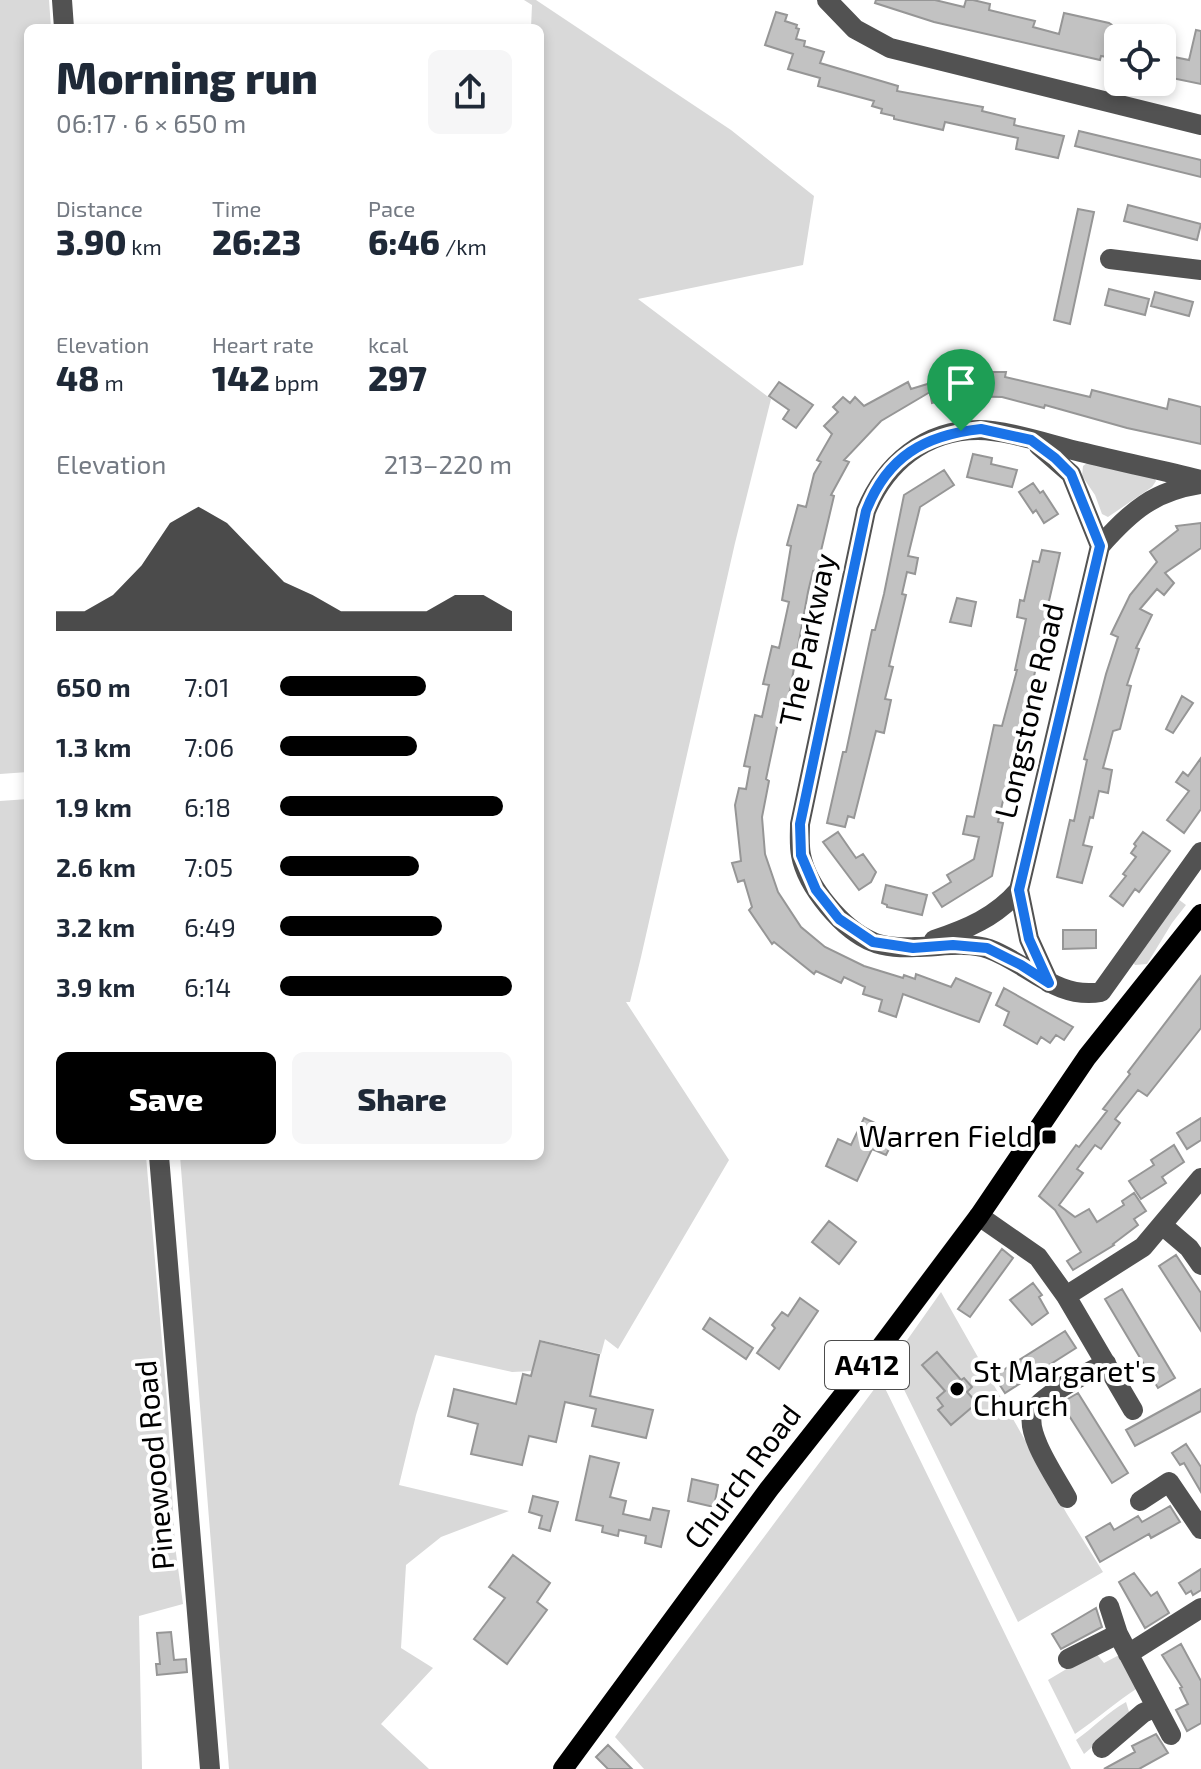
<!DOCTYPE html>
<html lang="en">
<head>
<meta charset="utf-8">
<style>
	body { margin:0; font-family:"Exo 2",sans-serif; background:#f6f6f7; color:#1f2937; height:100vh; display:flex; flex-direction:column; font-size:30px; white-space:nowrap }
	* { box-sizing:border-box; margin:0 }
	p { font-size:26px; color:#747a83 }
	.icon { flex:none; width:44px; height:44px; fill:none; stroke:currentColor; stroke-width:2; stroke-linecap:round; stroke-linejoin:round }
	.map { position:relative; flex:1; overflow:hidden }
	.drawer { position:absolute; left:24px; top:24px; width:520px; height:1136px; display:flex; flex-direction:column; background:#fff; border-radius:12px; box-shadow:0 4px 12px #0003 }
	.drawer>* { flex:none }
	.fabs { position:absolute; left:1104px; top:24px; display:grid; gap:16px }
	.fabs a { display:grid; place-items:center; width:72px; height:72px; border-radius:12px; background:#fff; box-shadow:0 4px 12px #0003; font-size:40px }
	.pin { position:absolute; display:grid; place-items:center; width:68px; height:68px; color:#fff; margin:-82px -34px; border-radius:50% 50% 50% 0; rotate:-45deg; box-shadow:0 0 8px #0007 }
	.pin .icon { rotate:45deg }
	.round { display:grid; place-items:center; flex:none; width:84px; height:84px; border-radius:12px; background:#f6f6f7 }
	.head { display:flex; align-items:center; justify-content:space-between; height:136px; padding:0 32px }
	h1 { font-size:44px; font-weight:800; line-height:60px }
	.stats { display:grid; grid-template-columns:repeat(3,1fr); gap:12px; height:136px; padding:8px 32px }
	.stats div { display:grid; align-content:center }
	.stats b { font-size:34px; font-weight:800 }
	.stats small { font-size:22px; font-weight:400 }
	.stats p { font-size:22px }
	.chart { height:224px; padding:16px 32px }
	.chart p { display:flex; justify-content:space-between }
	.chart svg { width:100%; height:144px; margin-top:8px; fill:#000; opacity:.7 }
	.action { display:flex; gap:16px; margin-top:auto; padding:16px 32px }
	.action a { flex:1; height:92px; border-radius:12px; background:#000; color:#fff; font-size:32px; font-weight:800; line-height:92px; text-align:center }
	.action a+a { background:#f6f6f7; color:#1f2937 }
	ul { padding:0 32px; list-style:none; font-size:26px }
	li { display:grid; grid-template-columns:128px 96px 1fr; align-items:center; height:60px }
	li i { height:20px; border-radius:10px; background:#000 }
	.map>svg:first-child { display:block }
	.green { fill:#d9d9d9 }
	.building { fill:#c2c2c2; stroke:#969696; stroke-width:2 }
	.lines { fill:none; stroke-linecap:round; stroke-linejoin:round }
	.minor { stroke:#525252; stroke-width:20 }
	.major { stroke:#000; stroke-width:20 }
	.route-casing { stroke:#fff; stroke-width:16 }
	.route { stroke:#1a73e8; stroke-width:10 }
	.poi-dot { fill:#000; stroke:#fff; stroke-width:3 }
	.labels { text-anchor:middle; stroke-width:8; stroke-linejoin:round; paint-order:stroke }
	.shield { fill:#fff; stroke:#4c4c4c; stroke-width:2 }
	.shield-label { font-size:28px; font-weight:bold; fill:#000 }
	.street-label { font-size:30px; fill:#000; stroke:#fff }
	.poi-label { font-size:30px; fill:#000; stroke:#fff; text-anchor:end }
</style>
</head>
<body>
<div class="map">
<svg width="1201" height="1769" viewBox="0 0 1201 1769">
	<rect width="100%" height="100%" fill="#fff"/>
	<path class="green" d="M49,0L51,28H28V772L0,774V0Z
		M524,0H536L731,130L814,196L803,265L638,299L771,399L735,543L641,957L630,1002H626L729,1160L618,1349L605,1339L601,1354L540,1340L533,1371L512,1372L435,1355L416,1415L399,1485L509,1511L441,1537L406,1565L401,1648L433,1668L381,1724L429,1769H229L180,1156H540V28H531L532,5Z
		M1091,460L1152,474L1156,481L1152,487L1108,517L1102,514L1095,495L1082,476L1083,466Z
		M28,799V1156H146L167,1400L175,1546L183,1604L139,1616L142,1769H0V801Z
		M1170,893L1186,905L1172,923L1147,964L1135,965L1129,956Z
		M941,1292L1067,1514L1103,1572L1018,1622L891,1363Z
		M881,1380L1071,1769H644L615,1737Z
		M1095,1652L1104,1663L1121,1654L1139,1687C1116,1702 1097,1719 1075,1734L1048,1680Z
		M1126,1702L1130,1715L1084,1754L1076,1740C1093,1728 1108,1712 1126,1702Z"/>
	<path class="building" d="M876,0H935L964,7L966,0H973L990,4L989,10L1035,21L1033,27L1059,34L1064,13L1109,23L1112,25L1110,34L1118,38V59L1101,56L1100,60L934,22L875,3Z
		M776,12L787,15L785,21L797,25L796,28L799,29L796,39L805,41L804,46L824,52L820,63L898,86L897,91L983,107L982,111L1015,119L1014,125L1064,136L1058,158L1016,149L1018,138L945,122L943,130L894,119V116L881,113L882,109L872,106L874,101L818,86L820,78L788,69L793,54L765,45Z
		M1196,30L1201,31V84L1162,76L1164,55L1189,60Z
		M1079,131L1201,160V177L1075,146Z
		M1128,205L1201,224L1197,240L1124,221Z
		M1078,209L1094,212L1070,324L1054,320Z
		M1109,289L1149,299L1145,315L1105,305Z
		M1155,292L1193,302L1189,316L1151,306Z
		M993,372H1006L1005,377L1090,397L1092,390L1167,409L1169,399L1201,407V444L1127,428L1045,405L1044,408L1002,397L958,396L932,403L930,392L881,421L844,460L849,462L831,495L834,496L816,572L813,571L808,592L790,690L785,705L782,704L766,779L769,781L762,817L765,854L778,892L801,927L825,947L864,966L903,978L904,975L915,979L916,974L951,987L956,978L991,993L979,1022L903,994L896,1017L879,1011L882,1000L863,994L865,987L844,977L841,983L816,971L814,974L774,942L772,944L749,910L752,907L744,880L738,882L732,863L741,861L735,805L739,788L746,789L750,767L744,766L755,715L762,717L769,685L763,684L772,646L779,648L789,602L782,600L791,546L787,545L790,534L798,505L806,507L814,474L821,462L817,460L832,434L824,426L838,412L833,407L843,397L850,403L855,397L864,406L908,382L911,389L960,374L961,377L993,378Z
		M779,382L813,405L796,428L783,419L789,410L769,396Z
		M973,454L992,458L991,464L1017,470L1012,487L967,477Z
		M944,470L954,485L920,507L908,556L918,558L915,574L907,572L902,594L906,595L889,666L893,667L885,699L891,700L884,733L876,731L854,818L848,816L845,827L827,823L843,752H846L872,630H875L884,594L904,495Z
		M1033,483L1040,493L1043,491L1058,514L1044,523L1036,510L1033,513L1019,492Z
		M1201,523V548L1165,573L1174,583L1164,595L1157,589L1140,609L1152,615L1136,648L1139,649L1127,685L1131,686L1120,729L1113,731L1103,768L1112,770L1108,793L1099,791L1093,818L1090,817L1083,845L1092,847L1082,883L1057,877L1070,820L1074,821L1087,760L1084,759L1106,674L1118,637L1111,634L1130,595L1157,562L1150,552L1178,530L1176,526Z
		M1042,550L1060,553L1034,666L1036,667L1028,704L1026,703L998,822L1003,823L992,876L942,907L933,893L951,882L947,875L974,859L979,837L963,834L967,816L974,817L994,725L1002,726L1017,670H1015L1026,619L1017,617L1020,600L1024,601L1033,561L1039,562Z
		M957,598L976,602L971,626L950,622Z
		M1182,696L1193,703L1173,733L1166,729Z
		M1201,758V809L1184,833L1167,820L1189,791L1176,782L1183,772L1188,776Z
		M838,832L856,858L863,854L876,872L871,882L859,890L823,842Z
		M1143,832L1170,851L1139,892L1135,889L1123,906L1110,896L1126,876L1123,874L1136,857L1131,853L1136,846L1134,844Z
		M886,885L927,895L922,915L887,907V905L882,903Z
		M1063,930H1096V948L1063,949Z
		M1201,976V1028L1147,1096L1138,1090L1115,1119L1120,1123L1101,1149L1095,1145L1077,1169L1083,1173L1059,1205L1075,1217L1089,1209L1097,1222L1124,1205L1122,1201L1134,1193L1146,1211L1134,1219L1138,1225L1113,1244L1114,1245L1073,1270L1067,1261L1081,1252L1055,1210L1039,1196L1076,1145L1079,1147L1107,1111L1103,1109L1130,1074L1128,1072Z
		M1004,988L1073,1027L1064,1040L1056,1035L1050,1043L1041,1037L1037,1044L1004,1025L1009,1012L996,1005Z
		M864,1118L875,1123L871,1133L892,1143L886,1155L872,1149L857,1181L826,1166L838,1139L851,1145Z
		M1201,1118V1140L1187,1149L1177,1133Z
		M1174,1145L1184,1162L1162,1177L1166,1183L1141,1199L1129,1181L1154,1165L1151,1160Z
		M829,1221L856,1242L839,1264L812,1242Z
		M1002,1249L1013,1258L970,1317L958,1309Z
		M1176,1255L1201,1293V1331L1159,1266Z
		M1033,1283L1042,1295L1039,1297L1048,1313L1032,1325L1010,1300Z
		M1122,1289L1175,1378L1158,1388L1105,1299Z
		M800,1298L818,1311L779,1369L757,1353L775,1328L772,1325L782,1312L788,1316Z
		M710,1318L753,1348L746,1359L703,1329Z
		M1065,1331L1076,1348L1005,1393L994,1376Z
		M540,1341L599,1355L590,1396L653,1410L646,1438L592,1426L596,1409L565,1402L556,1442L529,1436L522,1465L471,1454L478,1424L448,1416L454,1389L516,1404L523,1374L531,1376Z
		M937,1352L961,1380L964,1378L972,1387L967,1392L977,1403L951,1425L938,1410L943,1406L937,1398L945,1391L922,1365Z
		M1201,1389V1411L1135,1446L1126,1430Z
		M1078,1393L1128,1473L1112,1483L1061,1403Z
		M1186,1444L1201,1467V1492L1184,1463L1180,1465L1172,1453Z
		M590,1456L619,1463L610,1497L626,1501L623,1514L650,1520L653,1508L669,1511L661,1547L645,1543L646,1536L619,1530L618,1536L602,1532L603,1526L576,1520Z
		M692,1479L718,1485L714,1507L688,1501Z
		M533,1496L558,1502L550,1531L539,1528L542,1516L529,1512Z
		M1170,1506L1180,1522L1151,1538L1149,1534L1100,1562L1086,1537L1110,1523L1114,1530L1138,1516L1142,1522Z
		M513,1555L550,1583L537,1602L547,1610L507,1664L474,1639L505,1598L489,1587Z
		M1201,1569V1590L1193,1595L1191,1591L1186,1594L1179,1583Z
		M1134,1573L1151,1596L1157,1592L1169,1613L1145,1628L1119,1582Z
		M1096,1608L1102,1627L1061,1649L1052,1634Z
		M171,1632L174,1660L186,1659L187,1672L157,1675L156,1664H160L157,1633Z
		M1181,1644L1201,1681V1723L1187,1731L1176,1710L1188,1704L1180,1688L1182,1687L1162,1655Z
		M1156,1734L1168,1753L1139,1769H1104L1135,1752L1132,1746Z
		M608,1745L632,1769H608L596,1757Z"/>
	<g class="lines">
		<path class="minor" d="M62,0L64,28
			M827,0L855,29L890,48L1201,125
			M1110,259L1201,270
			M1039,446L1071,474L1100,546
			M1201,480C1161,470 1121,462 1081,452C1051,445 1007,430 978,430C925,430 885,464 866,511L800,824C800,834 799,845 801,855C807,887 843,930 873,942C884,947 904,948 916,947C939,947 967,941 989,949C1028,963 1056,1000 1101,992L1201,852
			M934,940C967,929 996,917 1019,890
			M1049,983L1029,939L1019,890L1100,546C1131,511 1154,491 1201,484
			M159,1156L210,1769
			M979,1216L1038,1257L1066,1296L1133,1410
			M1162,1225L1189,1248L1201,1265
			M1066,1296L1143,1247L1201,1178
			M1067,1498C1057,1479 1024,1433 1033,1412C1040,1396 1089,1372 1106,1363
			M1140,1501L1169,1482L1201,1529
			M1109,1606L1118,1634L1171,1735
			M1128,1654L1201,1608
			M1068,1659L1118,1634
			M1102,1748L1143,1713L1156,1707"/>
		<path class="major" d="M563,1769L769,1489L871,1360L979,1216L1087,1057L1201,914"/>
	</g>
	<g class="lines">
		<defs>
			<path id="route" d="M981,429L1031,440L1055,458L1071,474L1100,546L1019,890L1029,939L1049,983L1021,965L987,948L953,945L913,948L873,942L839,919L816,890L801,855L800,824L866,511C887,457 924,435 981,429Z"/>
		</defs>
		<use href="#route" class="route-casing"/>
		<use href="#route" class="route"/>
	</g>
	<g class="poi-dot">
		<rect x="1041" y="1129" width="16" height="16" rx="4"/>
		<circle cx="957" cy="1389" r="8"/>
	</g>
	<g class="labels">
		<rect class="shield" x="825" y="1341" width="84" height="48" rx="6"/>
		<g class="shield-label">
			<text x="867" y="1375">A412</text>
		</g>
		<g class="street-label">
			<text transform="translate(808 640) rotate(-78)" y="10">The Parkway</text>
			<text transform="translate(1030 711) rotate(-77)" y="10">Longstone Road</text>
			<text transform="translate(155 1465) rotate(-95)" y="10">Pinewood Road</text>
			<text transform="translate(743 1477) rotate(-53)" y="10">Church Road</text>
		</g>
		<g class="poi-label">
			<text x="1033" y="1147">Warren Field</text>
			<text x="973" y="1382" text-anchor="start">St Margaret's<tspan x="973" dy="34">Church</tspan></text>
		</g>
	</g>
</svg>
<div class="fabs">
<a><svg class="icon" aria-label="locate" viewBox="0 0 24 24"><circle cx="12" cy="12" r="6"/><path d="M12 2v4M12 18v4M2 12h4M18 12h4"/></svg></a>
</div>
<div class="pin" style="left:961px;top:431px;background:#1e9e55"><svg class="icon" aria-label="arrive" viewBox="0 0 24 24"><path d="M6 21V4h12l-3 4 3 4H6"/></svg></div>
<section class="drawer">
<div class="head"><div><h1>Morning run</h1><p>06:17 · 6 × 650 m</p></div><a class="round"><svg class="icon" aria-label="share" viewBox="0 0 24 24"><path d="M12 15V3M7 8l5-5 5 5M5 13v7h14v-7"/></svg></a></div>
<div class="stats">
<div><p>Distance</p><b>3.90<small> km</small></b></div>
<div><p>Time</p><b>26:23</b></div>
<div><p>Pace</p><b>6:46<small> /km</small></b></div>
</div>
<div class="stats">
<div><p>Elevation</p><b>48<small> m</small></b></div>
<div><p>Heart rate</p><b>142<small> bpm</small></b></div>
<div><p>kcal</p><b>297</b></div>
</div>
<div class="chart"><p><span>Elevation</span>213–220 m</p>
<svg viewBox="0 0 160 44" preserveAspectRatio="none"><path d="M0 44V38L10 38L20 33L30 24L40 11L50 6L60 11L70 20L80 29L90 33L100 38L110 38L120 38L130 38L140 33L150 33L160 38V44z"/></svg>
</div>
<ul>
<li><b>650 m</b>7:01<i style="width:63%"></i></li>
<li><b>1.3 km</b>7:06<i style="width:59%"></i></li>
<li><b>1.9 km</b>6:18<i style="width:96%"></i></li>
<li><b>2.6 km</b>7:05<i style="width:60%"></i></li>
<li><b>3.2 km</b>6:49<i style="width:70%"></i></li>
<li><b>3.9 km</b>6:14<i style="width:100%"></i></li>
</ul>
<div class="action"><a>Save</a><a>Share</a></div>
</section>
</div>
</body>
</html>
